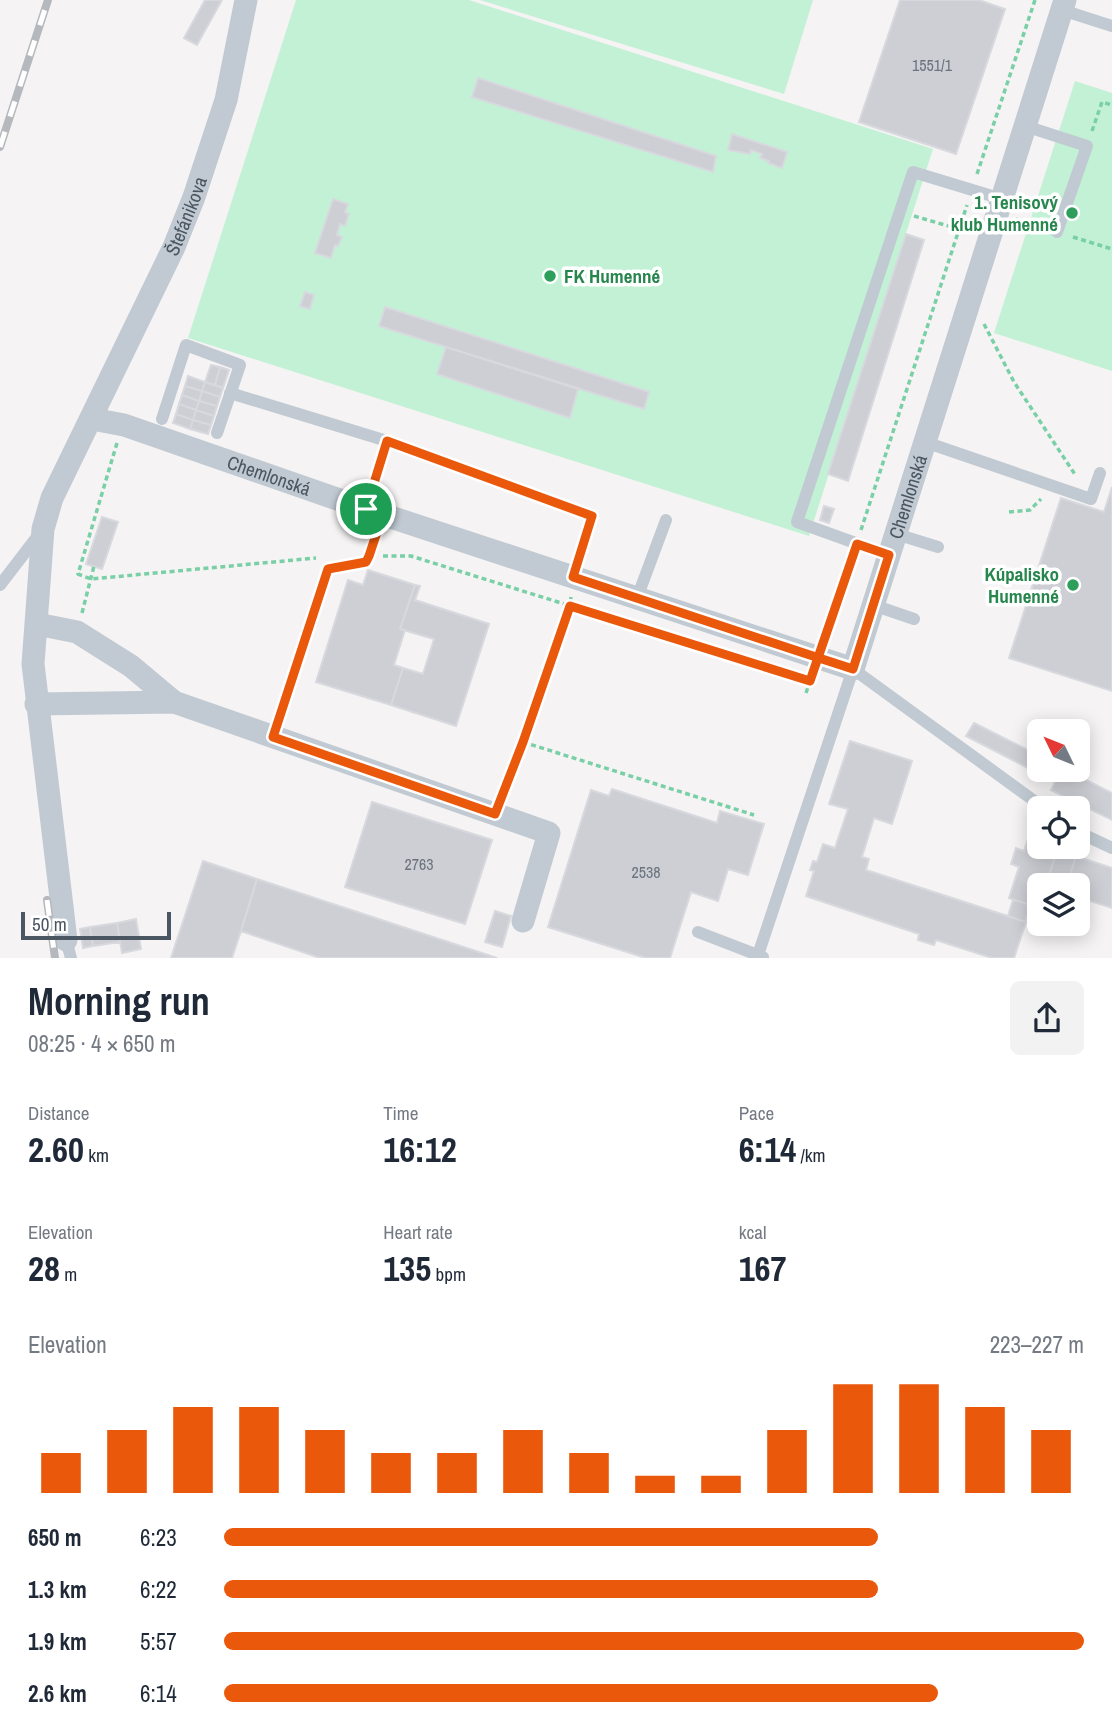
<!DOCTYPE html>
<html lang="en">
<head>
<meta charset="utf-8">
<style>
	body { margin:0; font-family:"Archivo Narrow",sans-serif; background:#f2f2f3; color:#1f2937; height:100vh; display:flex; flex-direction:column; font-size:26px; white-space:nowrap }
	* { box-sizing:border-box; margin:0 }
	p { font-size:23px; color:#747a83 }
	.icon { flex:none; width:38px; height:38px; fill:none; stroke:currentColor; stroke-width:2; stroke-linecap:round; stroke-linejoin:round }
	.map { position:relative; height:958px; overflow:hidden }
	.panel { display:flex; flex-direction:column; background:#fff; flex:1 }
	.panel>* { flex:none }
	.needle { width:46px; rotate:313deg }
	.buttons { position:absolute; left:1027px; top:719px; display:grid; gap:14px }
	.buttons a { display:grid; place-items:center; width:63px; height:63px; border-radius:10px; background:#fff; box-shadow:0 4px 18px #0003; font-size:35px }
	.scale { position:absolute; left:21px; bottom:18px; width:150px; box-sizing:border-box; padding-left:7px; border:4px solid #4a5661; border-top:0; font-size:19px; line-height:24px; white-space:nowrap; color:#4a5661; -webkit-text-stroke:5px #fff; paint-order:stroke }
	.pin { position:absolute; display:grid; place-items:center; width:60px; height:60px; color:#fff; margin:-30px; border:4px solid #fff; border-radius:50%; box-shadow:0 2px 7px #0007 }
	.round { display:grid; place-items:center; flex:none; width:74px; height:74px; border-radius:10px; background:#f2f2f3 }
	.head { display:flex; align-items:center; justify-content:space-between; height:119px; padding:0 28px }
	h1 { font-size:38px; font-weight:700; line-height:52px }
	.metrics { display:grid; grid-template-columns:repeat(3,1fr); gap:10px; height:119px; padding:7px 28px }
	.metrics div { display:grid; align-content:center }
	.metrics b { font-size:35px; font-weight:700 }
	.metrics small { font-size:19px; font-weight:400 }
	.metrics p { font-size:19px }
	.chart { height:196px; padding:14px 28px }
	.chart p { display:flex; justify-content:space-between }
	.chart svg { width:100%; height:126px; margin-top:7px; stroke:#ea580c; stroke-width:6 }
	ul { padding:0 28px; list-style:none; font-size:23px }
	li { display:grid; grid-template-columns:112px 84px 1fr; align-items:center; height:52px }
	li i { height:18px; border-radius:9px; background:#ea580c }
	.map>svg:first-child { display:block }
	.green { fill:#c3f1d5 }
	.building { fill:#cdcfd5; stroke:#d7d9de; stroke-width:2 }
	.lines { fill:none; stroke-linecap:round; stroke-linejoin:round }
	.path { stroke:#7ad0a6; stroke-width:3.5; stroke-dasharray:5 3.5; stroke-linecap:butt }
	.lane { stroke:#c1cad2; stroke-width:12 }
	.street { stroke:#c1cad2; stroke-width:23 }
	.rail-casing { stroke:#b5b8bd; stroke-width:8 }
	.rail { stroke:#fff; stroke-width:5; stroke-dasharray:16; stroke-linecap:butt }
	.route-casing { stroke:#fff; stroke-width:14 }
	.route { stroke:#ea580c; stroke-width:9 }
	.leisure-dot { fill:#2e9e5b; stroke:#fff; stroke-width:2.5 }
	.labels { text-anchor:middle; stroke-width:7; stroke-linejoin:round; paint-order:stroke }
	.number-label { font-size:16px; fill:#6b747e }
	.leisure-label { font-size:19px; font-weight:bold; fill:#27864d; stroke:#fff; text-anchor:end }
	.street-label { font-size:19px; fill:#4a5661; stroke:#fff }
</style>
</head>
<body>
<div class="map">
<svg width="1112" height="958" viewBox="0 0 1112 958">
	<rect width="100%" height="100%" fill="#f5f3f3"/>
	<path class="green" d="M296,0H469L933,149L809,536L188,338Z
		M480,0H813L784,94Z
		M1075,81L1112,93V371L994,333Z"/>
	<path class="building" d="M205,0H222L197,45L184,38Z
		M900,0H979L1005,9L956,154L859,122Z
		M478,78L716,156L713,172L472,97Z
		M732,134L787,152L782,168L768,163L769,161L760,158L762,154L751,150L750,154L728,150Z
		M333,199L348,204L345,212L349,214L345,226L340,224L337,235L342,237L338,246L335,245L331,258L315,253Z
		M906,234L924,240L848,481L828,474Z
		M305,292L314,295L310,309L300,306Z
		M385,307L649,392L644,409L379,326Z
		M446,347L578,389L570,418L437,374Z
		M211,365L220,367L215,385L205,382Z
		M220,367L229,370L223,388L215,385Z
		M188,376L205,382L202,391L185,386Z
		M205,382L223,388L220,397L202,391Z
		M185,386L202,391L199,401L182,395Z
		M202,391L220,397L217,406L199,401Z
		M182,395L199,401L196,410L179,404Z
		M199,401L217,406L214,416L196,410Z
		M179,404L196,410L193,420L176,414Z
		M196,410L214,416L211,425L193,420Z
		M176,414L193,420L190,429L173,423Z
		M193,420L211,425L208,434L190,429Z
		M1112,487V691L1009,658L1061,498L1104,512Z
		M824,506L834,509L829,523L820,520Z
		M102,517L118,522L102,569L86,564Z
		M368,570L415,585L400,629L405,630L394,665L403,668L391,705L316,682L348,580L363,585Z
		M415,585L420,586L415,600L489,624L456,726L391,705L403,668L423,674L434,639L400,629Z
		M974,723L1040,756V770H1067L1112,793V820L1051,790L1055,782L966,736Z
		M850,741L912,761L892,824L874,818L862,857L869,859L866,870L1026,922L1014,958H992L936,940L934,945L918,940L919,934L806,896L814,871L810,870L813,861L817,862L823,844L835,848L848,809L829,804Z
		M612,789L717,823L720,811L764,824L748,875L728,869L718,901L691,892L670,958H646L548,927L591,790L609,796Z
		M372,802L492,840L465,924L345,887Z
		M1033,824L1040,826V847H1058L1046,886H1040L1039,908L1009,898L1019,867L1011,864L1016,848L1024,851Z
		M1057,850L1076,856L1068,881L1049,875Z
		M1076,856L1112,868V908L1078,897V886H1067Z
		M203,861L257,879L241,931L232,958H171Z
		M257,879L497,958H320L241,931Z
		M1013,900L1031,905L1025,922L1008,916Z
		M495,911L511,916L502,947L485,942Z
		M136,919L141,949L122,953L117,923Z
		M117,923L120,942L93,946L90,927Z
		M90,927L93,946L83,948L80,929Z"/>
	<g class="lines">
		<path class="path" d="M1092,131L1102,102L1112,105
			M977,174L1035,0
			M914,216L959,229
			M1016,219L1042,227
			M1073,237L1112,249
			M984,324L1014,382L1076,476
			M117,443L78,574L91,579L316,558
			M1009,512L1030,510L1041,499
			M861,530L967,205
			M383,556H411L810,681L812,677
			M82,613L94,566
			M825,640L852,557
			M806,693L810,681
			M523,742L754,815
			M503,794L523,742L570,605L571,597"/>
		<path class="lane" d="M1062,10L1112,26
			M1025,126L1087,146L1057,232
			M230,393L387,441L366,509
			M162,419L186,345L240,365L217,433
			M387,441L592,516L573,577
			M925,442L1091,499L1100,473
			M896,534L938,547
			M889,555L797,522L913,172L1002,199
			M0,585L40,533
			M637,598L666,520
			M873,605L914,619
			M273,737L328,569L366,562L383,514
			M1078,832L1112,848
			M698,932L763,957
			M66,940L71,958
			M757,958L853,669L1044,808"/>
		<g class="street">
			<path id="s1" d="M92,419L124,425L366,509L853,669L1065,0"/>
			<path d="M37,624L77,632L131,666L174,702"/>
			<path d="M36,704L174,702L549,833L523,921"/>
			<path id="s2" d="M66,940L33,664L43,529L52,498L174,247L194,197L226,100L246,0"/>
		</g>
		<defs>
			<path id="rail" d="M0,147L48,0
				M47,900L55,958"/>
		</defs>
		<use href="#rail" class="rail-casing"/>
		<use href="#rail" class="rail"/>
	</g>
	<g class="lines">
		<defs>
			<path id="route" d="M366,509L383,514L369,556L366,562L328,569L273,737L495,814L523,742L570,606L810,681L857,544L889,555L853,669L819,658L573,577L592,516L387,441L366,509"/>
		</defs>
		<use href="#route" class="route-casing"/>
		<use href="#route" class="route"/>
	</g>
	<g class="leisure-dot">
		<circle cx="1072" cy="213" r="7"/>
		<circle cx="550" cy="276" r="7"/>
		<circle cx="1073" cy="585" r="7"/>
	</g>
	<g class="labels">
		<g class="number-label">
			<text x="932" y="71">1551/1</text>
			<text x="419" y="870">2763</text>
			<text x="646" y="878">2538</text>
		</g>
		<g class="leisure-label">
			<text x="1058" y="209">1. Tenisový<tspan x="1058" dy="22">klub Humenné</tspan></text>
			<text x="564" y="283" text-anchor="start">FK Humenné</text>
			<text x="1059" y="581">Kúpalisko<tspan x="1059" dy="22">Humenné</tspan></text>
		</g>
		<g class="street-label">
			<text dy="7" stroke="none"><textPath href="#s2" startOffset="758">Štefánikova</textPath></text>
			<text dy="7" stroke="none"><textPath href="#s1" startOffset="186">Chemlonská</textPath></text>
			<text dy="7" stroke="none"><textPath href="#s1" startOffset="982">Chemlonská</textPath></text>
		</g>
	</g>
</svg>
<div class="buttons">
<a><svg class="needle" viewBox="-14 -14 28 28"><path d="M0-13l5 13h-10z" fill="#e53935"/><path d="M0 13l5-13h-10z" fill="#747a83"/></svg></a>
<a><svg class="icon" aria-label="locate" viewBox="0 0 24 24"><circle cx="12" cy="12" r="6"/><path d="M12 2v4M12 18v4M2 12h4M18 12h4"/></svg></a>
<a><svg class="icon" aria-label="layers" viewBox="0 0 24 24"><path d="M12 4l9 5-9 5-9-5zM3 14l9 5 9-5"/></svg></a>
</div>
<div class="scale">50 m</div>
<div class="pin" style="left:366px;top:509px;background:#1e9e55"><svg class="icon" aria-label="arrive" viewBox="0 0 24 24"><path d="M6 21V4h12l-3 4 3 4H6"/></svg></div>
</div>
<section class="panel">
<div class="head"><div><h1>Morning run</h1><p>08:25 · 4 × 650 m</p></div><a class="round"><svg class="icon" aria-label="share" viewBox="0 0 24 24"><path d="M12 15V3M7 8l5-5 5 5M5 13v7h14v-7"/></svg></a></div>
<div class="metrics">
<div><p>Distance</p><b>2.60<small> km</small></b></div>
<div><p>Time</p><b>16:12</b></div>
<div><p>Pace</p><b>6:14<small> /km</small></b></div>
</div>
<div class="metrics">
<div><p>Elevation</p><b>28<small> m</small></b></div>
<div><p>Heart rate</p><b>135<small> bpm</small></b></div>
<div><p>kcal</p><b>167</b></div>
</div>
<div class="chart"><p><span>Elevation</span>223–227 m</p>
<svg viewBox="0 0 160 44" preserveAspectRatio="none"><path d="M5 44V30M15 44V22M25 44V14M35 44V14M45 44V22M55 44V30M65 44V30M75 44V22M85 44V30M95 44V38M105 44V38M115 44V22M125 44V6M135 44V6M145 44V14M155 44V22"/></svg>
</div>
<ul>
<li><b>650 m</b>6:23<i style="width:76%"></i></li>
<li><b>1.3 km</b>6:22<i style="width:76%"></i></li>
<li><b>1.9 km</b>5:57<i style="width:100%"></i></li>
<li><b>2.6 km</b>6:14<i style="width:83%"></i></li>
</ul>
</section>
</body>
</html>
